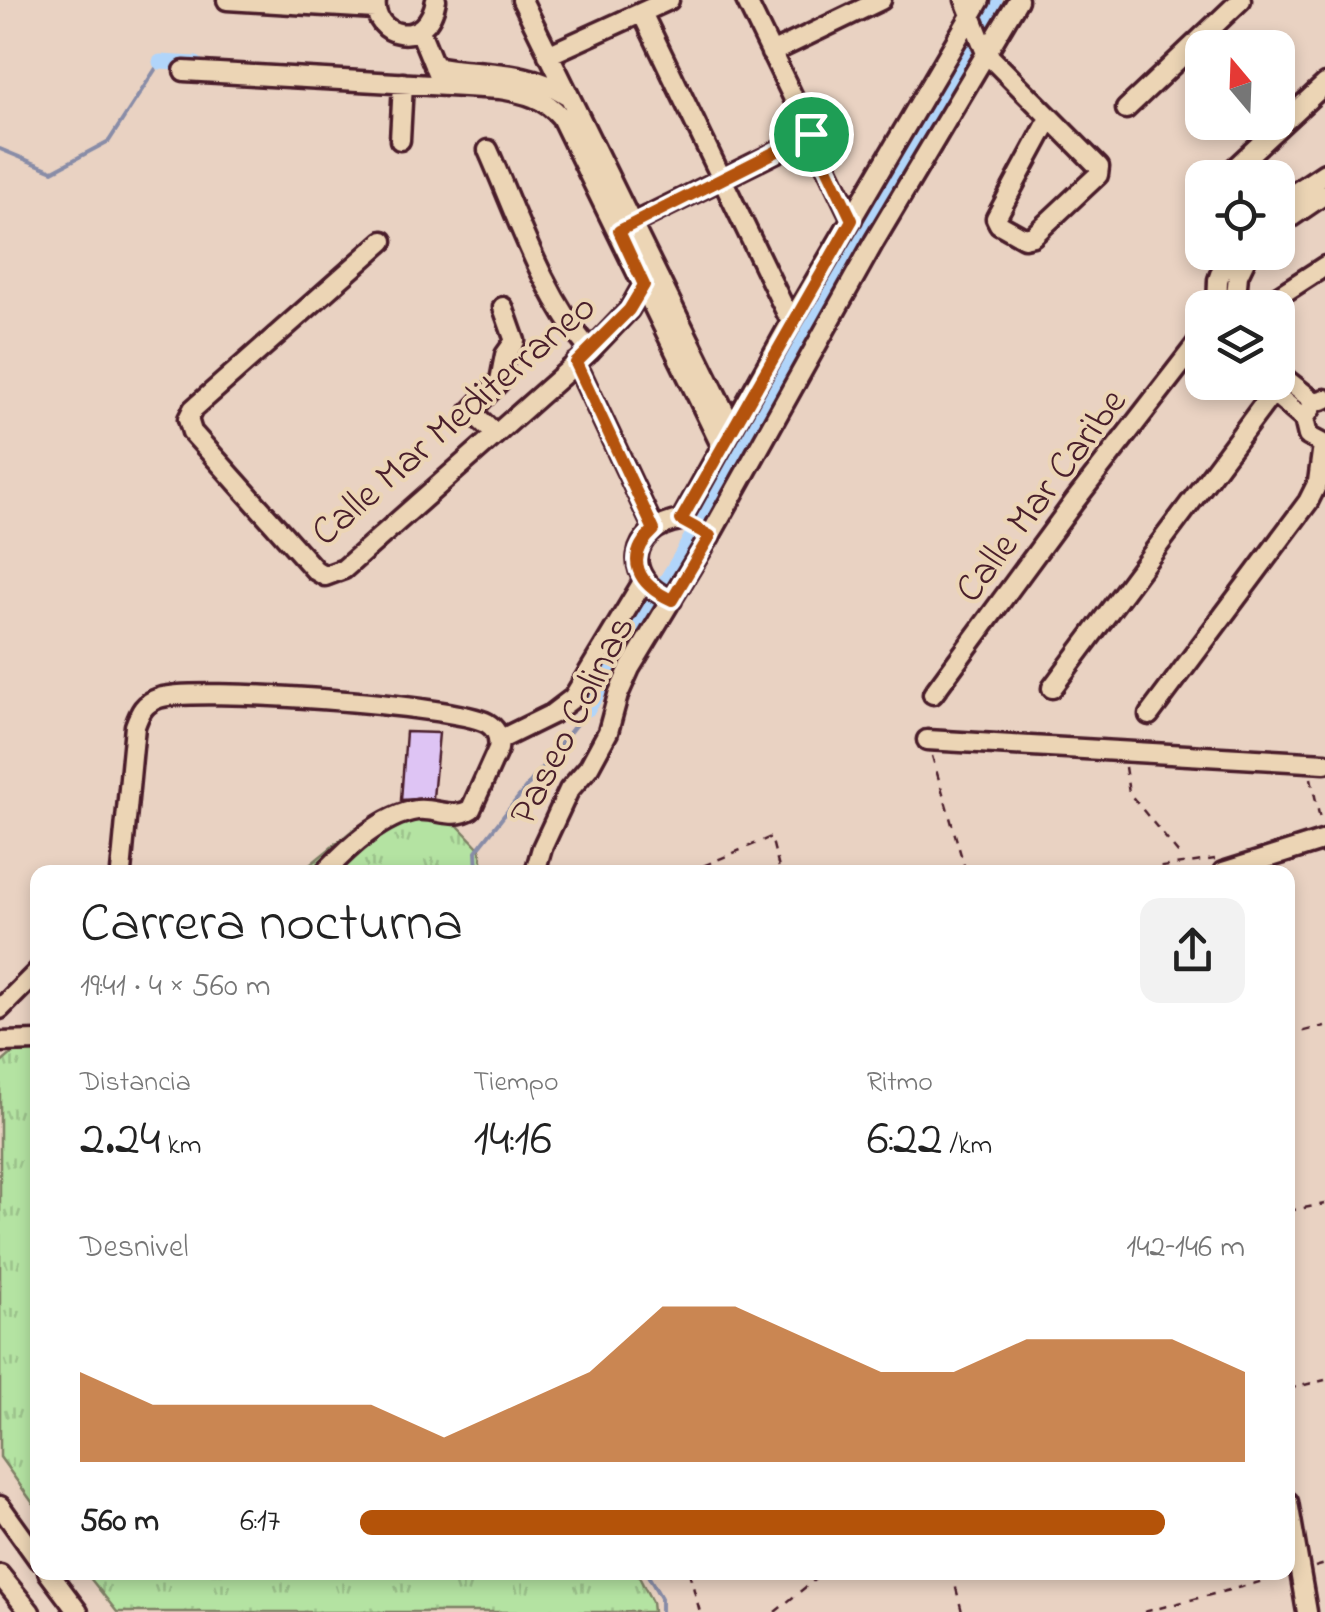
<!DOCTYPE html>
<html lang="es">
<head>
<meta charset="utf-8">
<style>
	body { margin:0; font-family:"Indie Flower",sans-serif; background:#f2f2f2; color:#222; height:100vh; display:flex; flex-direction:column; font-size:38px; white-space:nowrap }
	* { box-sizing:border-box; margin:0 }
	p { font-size:32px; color:#767676 }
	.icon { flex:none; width:55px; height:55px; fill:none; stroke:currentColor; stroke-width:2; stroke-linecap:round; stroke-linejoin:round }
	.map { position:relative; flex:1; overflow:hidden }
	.drawer { position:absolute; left:30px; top:865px; width:1265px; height:715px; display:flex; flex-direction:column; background:#fff; border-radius:20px; box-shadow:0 5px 15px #0003 }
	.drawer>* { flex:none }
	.needle { width:65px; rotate:341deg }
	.controls { position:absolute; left:1185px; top:30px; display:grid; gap:20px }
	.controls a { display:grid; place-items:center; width:110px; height:110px; border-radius:20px; background:#fff; box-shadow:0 5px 15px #0003; font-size:50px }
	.pin { position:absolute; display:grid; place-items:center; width:85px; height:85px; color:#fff; margin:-42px; border:5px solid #fff; border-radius:50%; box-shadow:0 2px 10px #0007 }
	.round { display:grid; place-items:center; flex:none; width:105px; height:105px; border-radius:20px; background:#f2f2f2 }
	.headline { display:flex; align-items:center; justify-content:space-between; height:170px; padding:0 50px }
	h1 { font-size:55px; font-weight:600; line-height:75px }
	.figures { display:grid; grid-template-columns:repeat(3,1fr); gap:15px; height:170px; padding:10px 50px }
	.figures div { display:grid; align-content:center }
	.figures b { font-size:50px; font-weight:600 }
	.figures small { font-size:28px; font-weight:400 }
	.figures p { font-size:28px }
	.chart { height:280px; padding:20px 50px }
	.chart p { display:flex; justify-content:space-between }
	.chart svg { width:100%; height:180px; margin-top:10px; fill:#b45309; opacity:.7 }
	ul { padding:0 50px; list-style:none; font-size:32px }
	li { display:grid; grid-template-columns:160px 120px 1fr; align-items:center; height:75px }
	li i { height:25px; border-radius:12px; background:#b45309 }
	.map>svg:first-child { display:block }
	.grass { fill:url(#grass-tufts); stroke:#7f8166; stroke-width:2.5 }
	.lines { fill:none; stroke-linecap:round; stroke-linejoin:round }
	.stream { stroke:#888ca7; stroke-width:4 }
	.canal { stroke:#b1d5fa; stroke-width:15 }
	.building { fill:#dec4f4; stroke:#4a1f2b; stroke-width:2.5 }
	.minor-casing { stroke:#4a1f2b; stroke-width:25 }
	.path { stroke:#4a1f2b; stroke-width:2.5; stroke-dasharray:8 8; stroke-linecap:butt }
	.minor { stroke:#ecd5b5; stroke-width:18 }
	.route-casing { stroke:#fff; stroke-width:20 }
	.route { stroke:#b45309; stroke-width:12 }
	.labels { text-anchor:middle; stroke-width:8; stroke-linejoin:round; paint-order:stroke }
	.street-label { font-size:40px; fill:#4a1f2b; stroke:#ecd5b5 }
</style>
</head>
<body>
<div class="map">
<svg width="1325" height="1612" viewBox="0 0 1325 1612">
	<defs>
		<pattern id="grass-tufts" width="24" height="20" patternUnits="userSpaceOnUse" patternTransform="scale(2.5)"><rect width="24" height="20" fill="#b4e3a2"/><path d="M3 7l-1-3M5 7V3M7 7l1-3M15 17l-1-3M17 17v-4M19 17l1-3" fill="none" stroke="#9cc28c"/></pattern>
	</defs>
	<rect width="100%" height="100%" fill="#e9d2c2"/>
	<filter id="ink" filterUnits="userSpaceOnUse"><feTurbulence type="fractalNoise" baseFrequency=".01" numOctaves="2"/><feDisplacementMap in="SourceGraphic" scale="20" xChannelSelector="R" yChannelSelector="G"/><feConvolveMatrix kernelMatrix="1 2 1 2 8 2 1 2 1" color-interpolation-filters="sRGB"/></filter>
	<g filter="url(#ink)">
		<path class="grass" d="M403,804L441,808L480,849L484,872H301L355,828Z
			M37,1032V1509L0,1457V1064Z
			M86,1573H637L652,1602L653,1612H117Z"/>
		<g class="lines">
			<path class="stream" d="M0,149L53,171L109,141L160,62
				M477,872L476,851L588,709
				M646,1572L661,1598V1612"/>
			<path class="canal" d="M160,62L196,64
				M588,709L678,561L856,238L995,0"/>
		</g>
		<path class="building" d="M406,732L439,733L433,798L401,800Z"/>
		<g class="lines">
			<defs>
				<path id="minor" d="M227,0L375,9
					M376,0C371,37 427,52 436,0
					M522,0L732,427
					M746,0L852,219
					M965,0L986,53L1099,167L1098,175L1033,236L1024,238L999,224L996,218L1050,118
					M642,13L791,322
					M420,31L438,75
					M771,53L881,0
					M548,55L669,0
					M434,66C481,75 526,68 567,95
					M184,71L500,89C525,93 545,98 561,117L721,445
					M1126,109L1241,0
					M400,140L403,83
					M488,150C518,218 542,293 590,351
					M1224,178L1325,84
					M1278,204L1325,173
					M1278,226L1325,194
					M623,228L811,135
					M383,241L193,409L188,419L192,432L315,570L325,576L344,569L590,351L629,310L653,267
					M1217,308L1218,280L1228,252
					M1235,308L1238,275L1249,252
					M1260,308L1325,266
					M576,363L654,529
					M1278,373L1315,402
					M1261,382L1304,419
					M1325,399L1315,402L1304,419L1308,436L1325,445
					M494,433L471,411L500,381L505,355L515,341L503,307
					M672,600C621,579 629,528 681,520L791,322L980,0
					M1052,688L1273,392
					M933,694L1074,502L1202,337
					M1149,715L1308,502L1318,482L1323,445
					M499,740L552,714L573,698L643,582
					M927,740L1325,763
					M121,872L135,726C140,712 144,703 159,698C193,686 456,705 487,723C497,729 500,738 498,749L471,809C454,820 436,808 417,810C382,815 348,848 325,872
					M535,872L542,848L569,790L589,767L608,732L618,695L630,668L710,536L874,242L1018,0
					M1223,872L1325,840
					M0,1009L38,971
					M0,1042L38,1041
					M1288,1502L1307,1612
					M0,1506L38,1559
					M48,1572L78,1612
					M0,1575L30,1612"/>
			</defs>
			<use href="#minor" class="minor-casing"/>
			<path class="path" d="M932,756L966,872
				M1125,767L1129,793L1183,859
				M1311,778L1321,824
				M689,872L771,837L780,872
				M1129,872L1215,859
				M1288,1035L1325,1026
				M1288,1211L1325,1204
				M1288,1389L1325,1380
				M1315,1567L1325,1564
				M689,1572L700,1612
				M952,1572L962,1612
				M775,1612L824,1572
				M1144,1612L1283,1576"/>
			<use href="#minor" class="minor"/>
		</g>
	</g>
	<g class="lines" filter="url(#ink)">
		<defs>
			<path id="route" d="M811,134L852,220L681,520L710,536L672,600C638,585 623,558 654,530L576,363L629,310L644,285L619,231Z"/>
		</defs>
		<use href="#route" class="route-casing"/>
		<use href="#route" class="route"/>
	</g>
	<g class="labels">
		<g class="street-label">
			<text transform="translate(452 418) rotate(-41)" y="14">Calle Mar Mediterraneo</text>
			<text transform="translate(1039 494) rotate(-53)" y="14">Calle Mar Caribe</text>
			<text transform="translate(570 719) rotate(-63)" y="14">Paseo Colinas</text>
		</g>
	</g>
</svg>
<div class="controls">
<a><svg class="needle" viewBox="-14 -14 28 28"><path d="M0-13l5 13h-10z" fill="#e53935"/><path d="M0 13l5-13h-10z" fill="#767676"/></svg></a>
<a><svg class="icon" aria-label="locate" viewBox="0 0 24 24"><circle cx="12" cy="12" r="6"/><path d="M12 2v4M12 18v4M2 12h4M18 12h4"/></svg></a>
<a><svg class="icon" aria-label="layers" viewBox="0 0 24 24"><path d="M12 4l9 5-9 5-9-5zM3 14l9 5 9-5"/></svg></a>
</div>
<div class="pin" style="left:811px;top:134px;background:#1e9e55"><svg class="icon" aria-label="arrive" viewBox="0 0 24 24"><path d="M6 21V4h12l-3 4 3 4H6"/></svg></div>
<section class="drawer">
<div class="headline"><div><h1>Carrera nocturna</h1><p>19:41 · 4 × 560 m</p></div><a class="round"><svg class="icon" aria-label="share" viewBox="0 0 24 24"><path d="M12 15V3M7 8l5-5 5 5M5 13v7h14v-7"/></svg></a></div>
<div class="figures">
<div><p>Distancia</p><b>2.24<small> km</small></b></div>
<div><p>Tiempo</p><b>14:16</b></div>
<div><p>Ritmo</p><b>6:22<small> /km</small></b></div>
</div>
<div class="chart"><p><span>Desnivel</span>142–146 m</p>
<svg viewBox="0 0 160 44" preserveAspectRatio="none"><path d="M0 44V22L10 30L20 30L30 30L40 30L50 38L60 30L70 22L80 6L90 6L100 14L110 22L120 22L130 14L140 14L150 14L160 22V44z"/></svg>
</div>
<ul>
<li><b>560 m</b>6:17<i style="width:91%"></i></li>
</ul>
</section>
</div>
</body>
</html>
